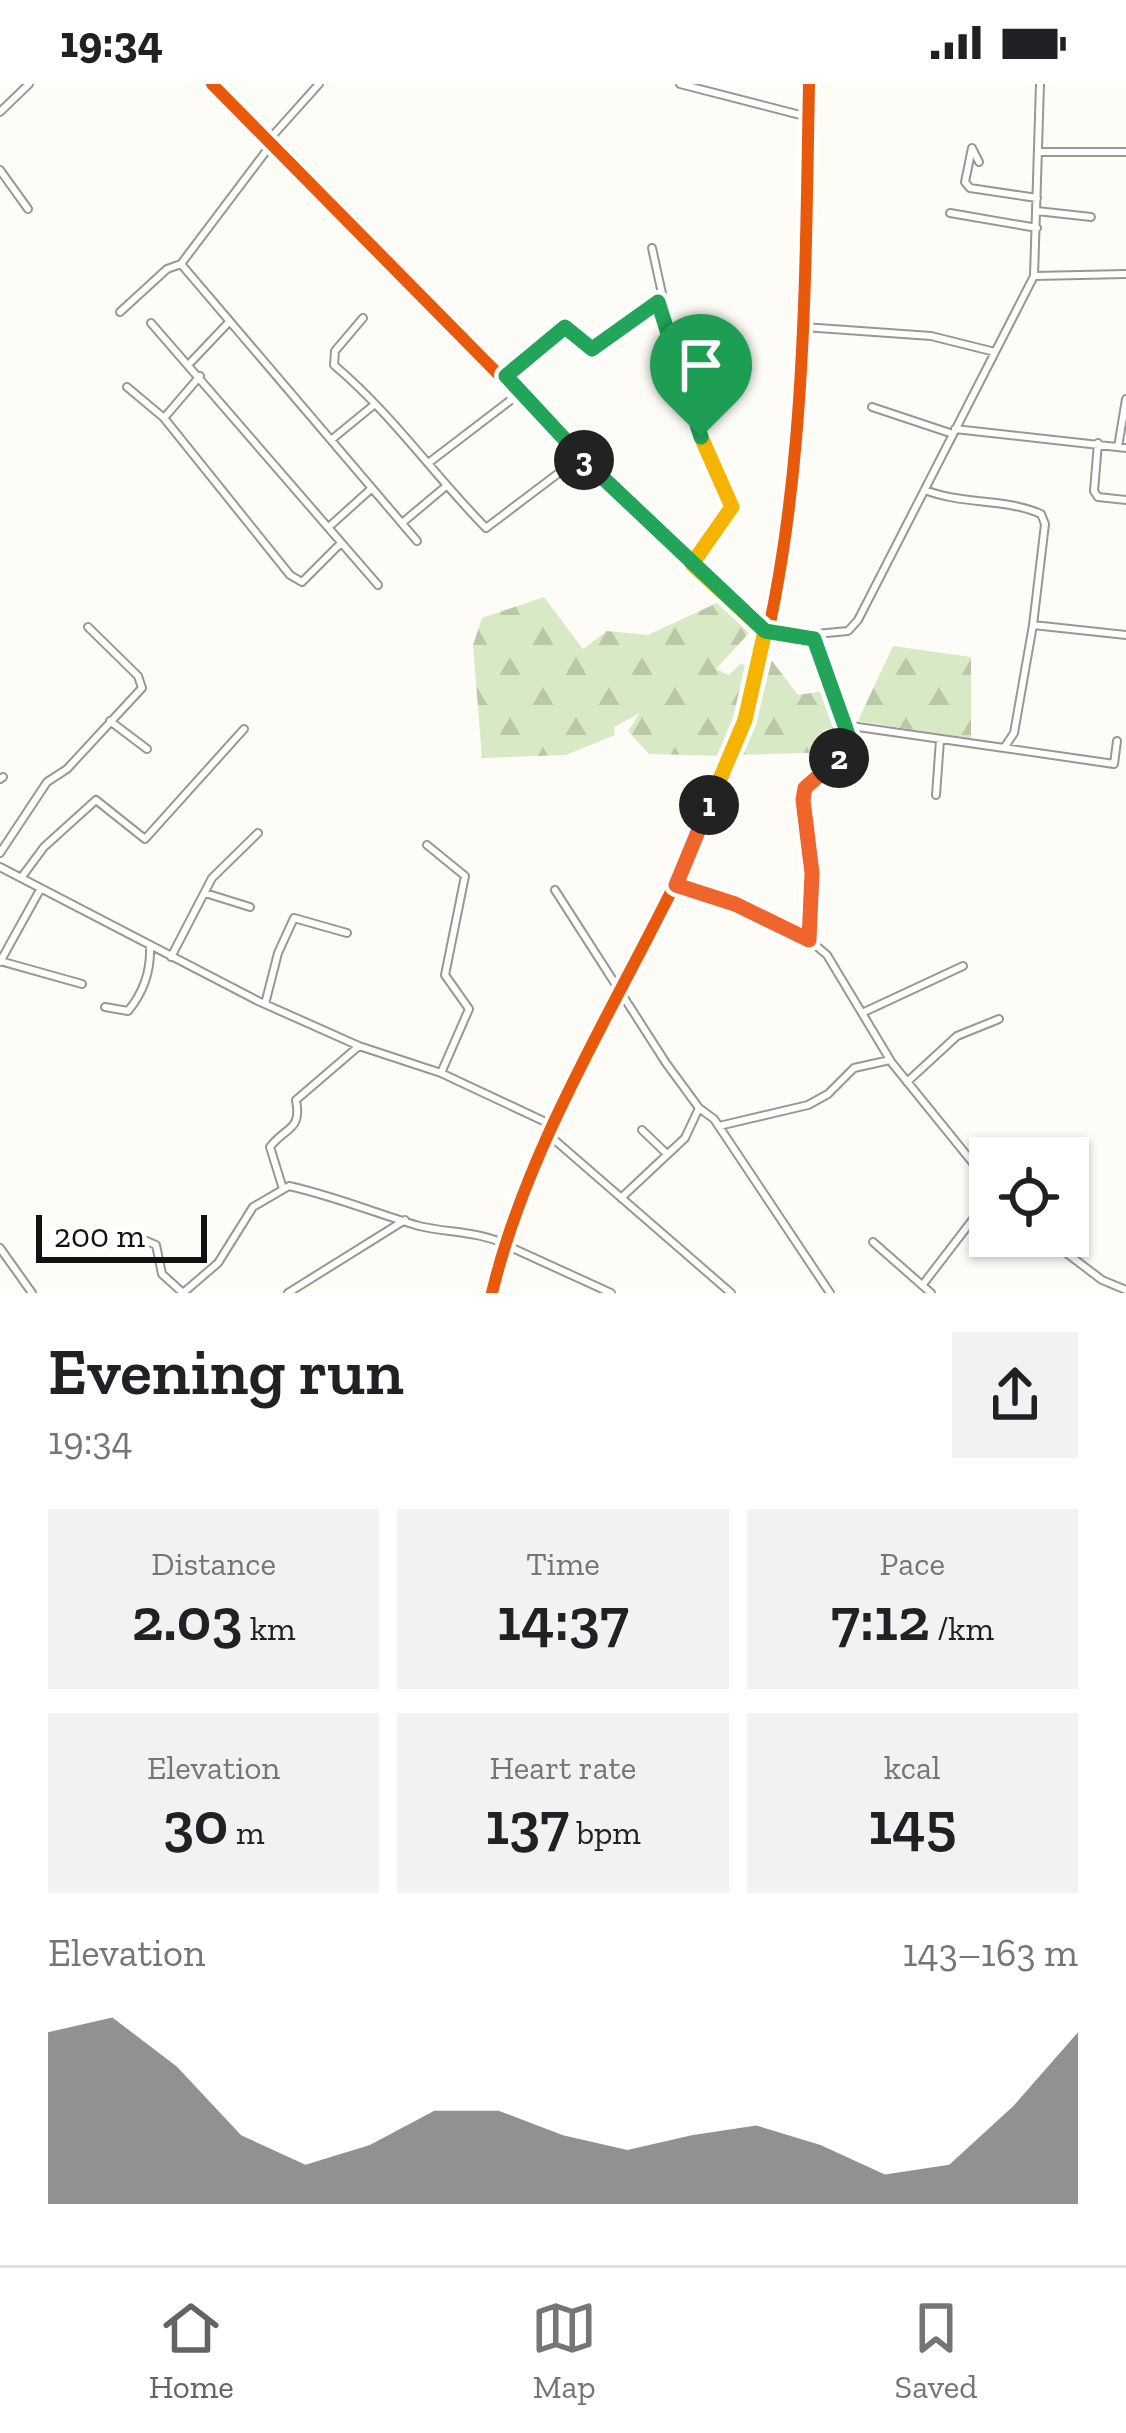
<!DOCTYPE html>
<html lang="en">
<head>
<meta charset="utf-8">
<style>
	body { margin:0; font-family:"Zilla Slab",serif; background:#f2f2f2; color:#202124; height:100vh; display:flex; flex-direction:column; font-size:45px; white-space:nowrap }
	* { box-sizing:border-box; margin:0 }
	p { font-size:39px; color:#757577 }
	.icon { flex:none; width:66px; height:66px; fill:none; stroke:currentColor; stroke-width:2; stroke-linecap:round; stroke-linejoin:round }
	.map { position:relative; height:1209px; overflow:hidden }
	.side { display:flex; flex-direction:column; background:#fff; flex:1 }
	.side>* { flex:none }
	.buttons { position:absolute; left:969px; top:1053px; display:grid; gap:24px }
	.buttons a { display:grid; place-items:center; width:120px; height:120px; border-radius:0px; background:#fff; box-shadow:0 3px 9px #0004; font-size:60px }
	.scale { position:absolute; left:36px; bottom:30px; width:171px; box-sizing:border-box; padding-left:12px; border:6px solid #111; border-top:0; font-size:33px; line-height:42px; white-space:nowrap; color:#111; -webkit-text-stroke:9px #fff; paint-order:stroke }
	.pin { position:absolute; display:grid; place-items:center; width:102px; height:102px; color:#fff; margin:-123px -51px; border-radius:50% 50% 50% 0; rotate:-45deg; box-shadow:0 0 12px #0007 }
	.pin .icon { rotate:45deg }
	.km { position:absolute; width:60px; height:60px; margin:-30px; border-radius:50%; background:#222; color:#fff; font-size:33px; line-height:60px; text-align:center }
	.round { display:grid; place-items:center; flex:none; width:126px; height:126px; border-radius:0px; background:#f2f2f2 }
	.head { display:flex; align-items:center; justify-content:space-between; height:204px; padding:0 48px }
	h1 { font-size:66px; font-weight:600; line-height:90px }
	.metrics { display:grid; grid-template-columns:repeat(3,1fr); gap:18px; height:204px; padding:12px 48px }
	.metrics div { display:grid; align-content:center; border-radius:0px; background:#f2f2f2; text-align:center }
	.metrics b { font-size:60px; font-weight:600 }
	.metrics small { font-size:33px; font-weight:400 }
	.metrics p { font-size:33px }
	.chart { height:336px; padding:24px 48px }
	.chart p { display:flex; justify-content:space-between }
	.chart svg { width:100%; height:216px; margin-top:12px; fill:#646362; opacity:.7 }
	.status { display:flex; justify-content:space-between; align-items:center; height:84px; padding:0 60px; background:#fff; direction:ltr }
	.status svg { height:33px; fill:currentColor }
	.tab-bar { display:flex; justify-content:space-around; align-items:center; height:168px; border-top:3px solid #e0e0e0; background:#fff; font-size:33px; color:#757577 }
	.tab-bar a { display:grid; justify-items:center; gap:6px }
	.tab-bar .active { color:#646362 }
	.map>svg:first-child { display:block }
	.forest { fill:url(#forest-firs) }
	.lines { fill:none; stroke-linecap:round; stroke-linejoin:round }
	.minor-casing { stroke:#979795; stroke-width:10 }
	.tertiary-casing { stroke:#979795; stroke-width:14 }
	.minor { stroke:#fffffe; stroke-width:6 }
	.tertiary { stroke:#fffffe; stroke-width:9 }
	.cycleway-casing { stroke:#fff; stroke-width:20 }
	.cycleway { stroke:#e8590c; stroke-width:12 }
	.split-1-casing { stroke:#fff; stroke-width:24 }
	.split-2-casing { stroke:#fff; stroke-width:24 }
	.split-3-casing { stroke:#fff; stroke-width:24 }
	.split-4-casing { stroke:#fff; stroke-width:24 }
	.split-1 { stroke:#f5b400; stroke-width:15 }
	.split-2 { stroke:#f0652b; stroke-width:15 }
	.split-3 { stroke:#22a559; stroke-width:15 }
	.split-4 { stroke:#22a559; stroke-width:15 }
</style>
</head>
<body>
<div class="status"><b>19:34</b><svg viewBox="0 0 49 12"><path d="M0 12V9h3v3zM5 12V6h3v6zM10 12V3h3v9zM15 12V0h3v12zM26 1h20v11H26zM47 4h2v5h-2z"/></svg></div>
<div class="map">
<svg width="1126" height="1209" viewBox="0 0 1126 1209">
	<defs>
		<pattern id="forest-firs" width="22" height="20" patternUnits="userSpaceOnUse" patternTransform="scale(3)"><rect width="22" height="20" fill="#d8eac5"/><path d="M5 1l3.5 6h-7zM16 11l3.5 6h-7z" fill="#b8c8a8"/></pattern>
	</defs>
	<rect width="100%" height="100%" fill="#fdfcf7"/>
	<path class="forest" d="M544,513L583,565L607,547L648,551L719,518L749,549L716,585L729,591L740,580L755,582L727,672L649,670L628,647L640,629L614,643L615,651L566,671L482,674L473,561L482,534Z
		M893,562L971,573V655L858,637Z
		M766,569L798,611L824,607L840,644L822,646L838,668L736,671Z"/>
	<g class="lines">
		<defs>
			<path id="minor" d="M212,0L580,373L738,523L765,547L814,555
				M680,0L808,33
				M0,28L29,0
				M267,58L319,0
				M1038,68H1126
				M979,78L972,64L965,98L970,104L1037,114
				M0,86L28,125
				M1037,127L1091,133
				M950,129L1037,144
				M181,180L417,457
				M1034,192L1040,0
				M658,218L701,353L732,423L692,480
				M120,228L167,185L181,180L270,62
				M363,234L335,267L334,281C392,330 434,391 486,444L580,373
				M151,239L378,501
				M804,243L931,252L995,268
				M191,278L229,238
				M506,292L565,243L592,265L663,214L652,164
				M127,303L164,334L290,491L302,498L341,459
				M872,323L953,350
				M164,334L200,292
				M955,345L1126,364
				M331,356L375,320
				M1098,359L1094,407L1098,413L1126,416
				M1118,363L1126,315
				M431,377L520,309
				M925,406C963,421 1005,414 1041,430L1045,440L1033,541L1126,551
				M402,439L445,403
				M331,441L371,405
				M1033,541L1014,649L1004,664L1114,680L1117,657
				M110,637L147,665
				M844,641L1004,664
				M0,695L3,693
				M936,711L940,656
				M427,761L465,792L445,891L469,925L441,989
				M0,769L47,698L67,685L142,604L138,592L88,543
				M0,783L258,917L359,962L441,989L552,1041
				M21,794L44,763L96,716L145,755L244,645
				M676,801L735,819L807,854L827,871L892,979L990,1100
				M555,806L666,979L699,1024L714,1035L830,1209
				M205,809L250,823
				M809,856L813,789L805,704L848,666L850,655L815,562L816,550L848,547L858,536L1034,192L1126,190
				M171,873L212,794L258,749
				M0,877L82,900
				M0,878L41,804
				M265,920L278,869L294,834L347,849
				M105,923L128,927C143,909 151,886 150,862
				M862,929L963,882
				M907,998L957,952L999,935
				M719,1042L808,1021L828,1010L854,984L890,976
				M642,1046L667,1070
				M550,1052L731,1209
				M283,1105L270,1063C286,1042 302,1047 296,1016L359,962
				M621,1114L685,1054L699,1024
				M1044,1152L1102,1196L1126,1206
				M142,1155L156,1161L162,1190L183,1209L218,1179L253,1123L289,1102C334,1112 375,1129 419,1142C448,1149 477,1147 505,1160
				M873,1158L931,1209
				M508,1162L611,1209
				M0,1164L32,1209
				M924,1199L990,1113
				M288,1209L405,1136"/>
			<path id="tertiary" d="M492,1209C540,1009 682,830 745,634C807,443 805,200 809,0"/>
		</defs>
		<use href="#minor" class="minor-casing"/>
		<use href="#tertiary" class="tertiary-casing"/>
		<use href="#minor" class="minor"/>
		<use href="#tertiary" class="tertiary"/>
		<defs>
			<path id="cycleway" d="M212,0L580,373L738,523L765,547L814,555
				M492,1209C540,1009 682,830 745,634C807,443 805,200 809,0"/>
		</defs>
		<use href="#cycleway" class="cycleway-casing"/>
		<use href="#cycleway" class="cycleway"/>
	</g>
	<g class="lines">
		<defs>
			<path id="split-1" d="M701,353L732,423L692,480L765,547L745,636L709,721"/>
			<path id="split-2" d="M709,721L676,801L735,820L809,856L812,789L803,716L805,704L839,674"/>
			<path id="split-3" d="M584,376L765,547L814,555L850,656L839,674"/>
			<path id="split-4" d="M584,376L506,292L565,243L592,265L658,218L701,353"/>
		</defs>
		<use href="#split-1" class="split-1-casing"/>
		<use href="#split-2" class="split-2-casing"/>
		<use href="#split-3" class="split-3-casing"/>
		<use href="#split-4" class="split-4-casing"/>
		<use href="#split-1" class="split-1"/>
		<use href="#split-2" class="split-2"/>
		<use href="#split-3" class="split-3"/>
		<use href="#split-4" class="split-4"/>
	</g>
</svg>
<div class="buttons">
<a><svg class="icon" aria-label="locate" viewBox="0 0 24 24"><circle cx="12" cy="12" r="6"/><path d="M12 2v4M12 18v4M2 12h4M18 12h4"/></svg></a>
</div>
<div class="scale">200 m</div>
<div class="pin" style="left:701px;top:353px;background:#1e9e55"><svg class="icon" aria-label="arrive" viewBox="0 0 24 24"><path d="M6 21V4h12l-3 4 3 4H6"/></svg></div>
<b class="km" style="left:709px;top:721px">1</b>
<b class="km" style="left:839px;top:674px">2</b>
<b class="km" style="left:584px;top:376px">3</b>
</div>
<section class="side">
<div class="head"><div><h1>Evening run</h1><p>19:34</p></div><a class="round"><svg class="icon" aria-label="share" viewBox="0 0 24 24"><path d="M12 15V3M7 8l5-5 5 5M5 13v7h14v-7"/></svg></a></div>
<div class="metrics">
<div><p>Distance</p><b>2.03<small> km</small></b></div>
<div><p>Time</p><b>14:37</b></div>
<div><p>Pace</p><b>7:12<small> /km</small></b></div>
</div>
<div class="metrics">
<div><p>Elevation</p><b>30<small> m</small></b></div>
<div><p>Heart rate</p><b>137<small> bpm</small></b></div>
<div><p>kcal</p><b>145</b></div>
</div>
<div class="chart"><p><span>Elevation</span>143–163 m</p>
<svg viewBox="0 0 160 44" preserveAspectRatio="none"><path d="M0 44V9L10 6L20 16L30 30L40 36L50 32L60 25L70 25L80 30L90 33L100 30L110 28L120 32L130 38L140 36L150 24L160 9V44z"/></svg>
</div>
</section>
<nav class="tab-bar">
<a class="active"><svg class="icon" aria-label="home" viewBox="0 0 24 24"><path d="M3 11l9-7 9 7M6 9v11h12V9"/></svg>Home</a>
<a><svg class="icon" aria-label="map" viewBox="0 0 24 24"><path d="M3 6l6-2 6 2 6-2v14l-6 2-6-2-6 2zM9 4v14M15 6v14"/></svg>Map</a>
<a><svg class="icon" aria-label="saved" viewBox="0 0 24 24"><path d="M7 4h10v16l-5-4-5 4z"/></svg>Saved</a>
</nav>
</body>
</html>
